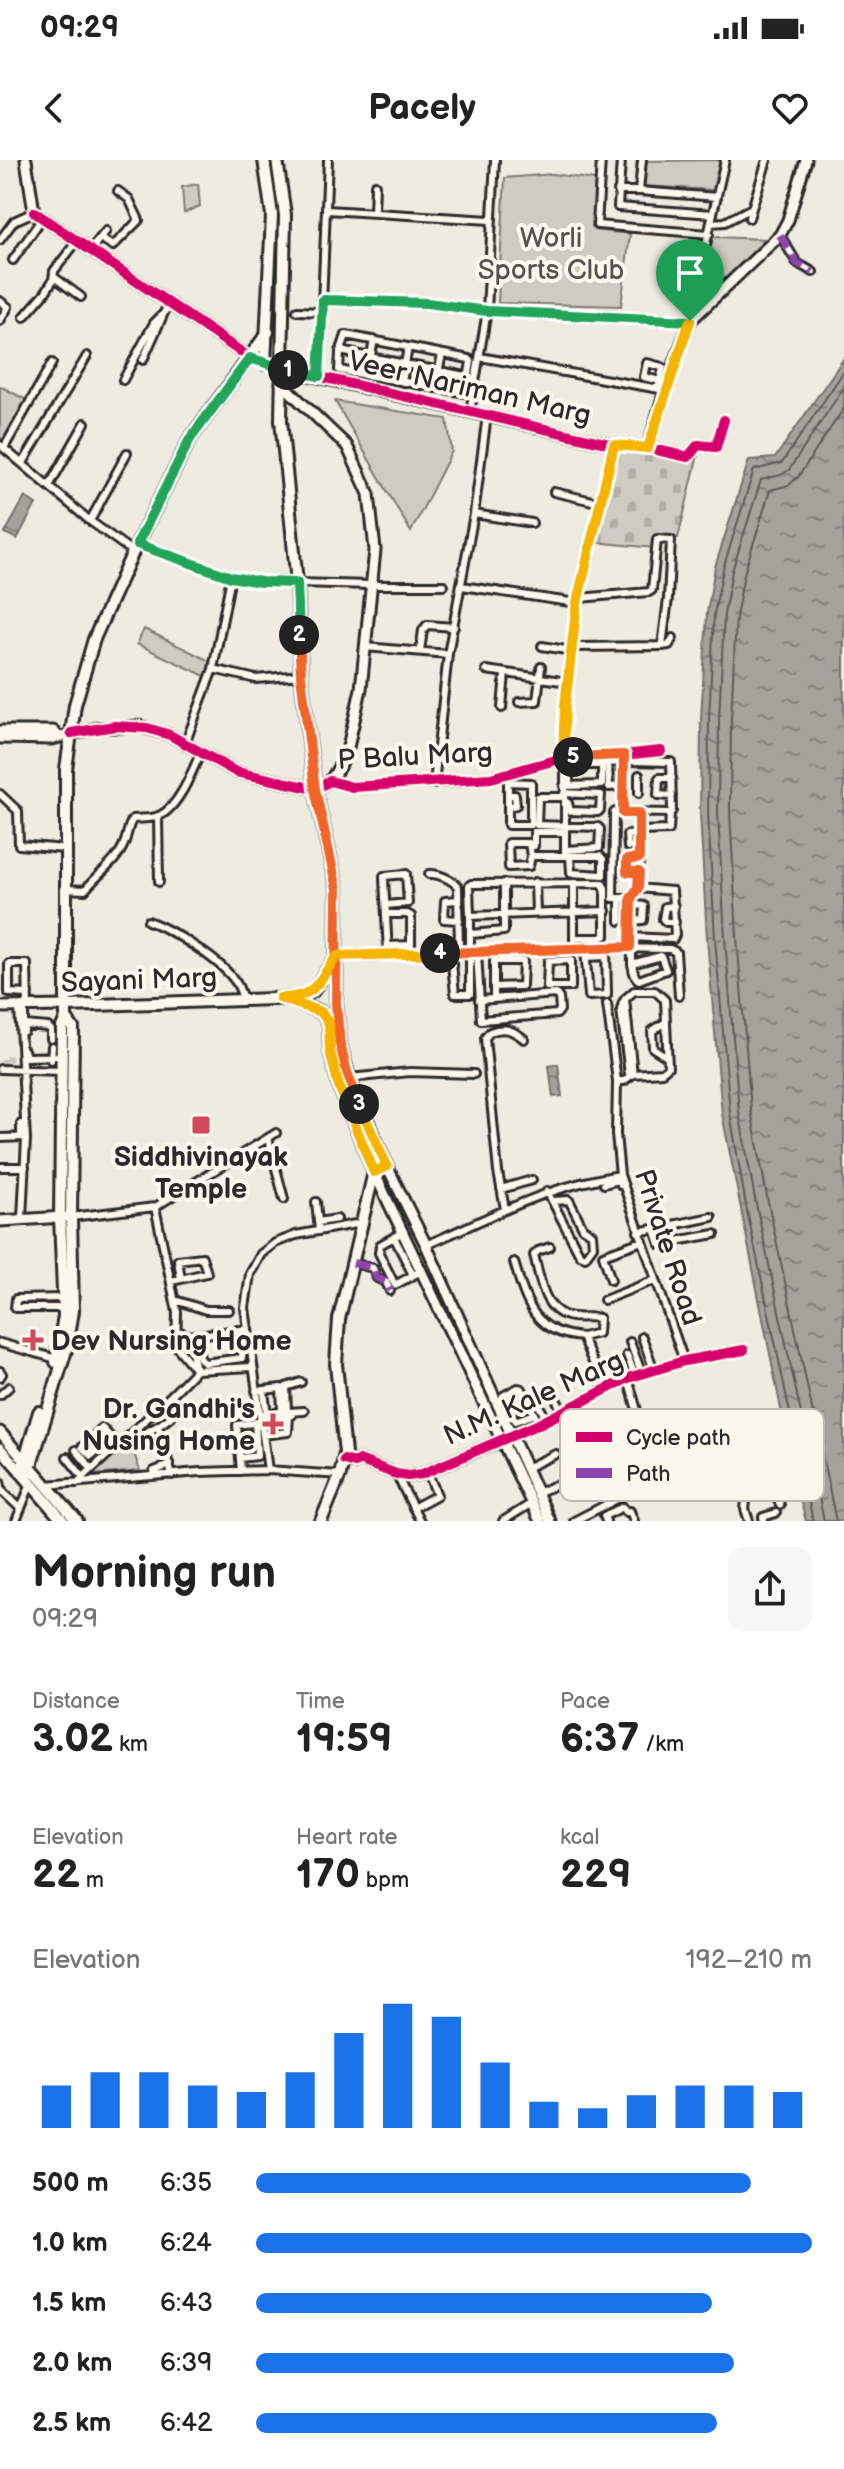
<!DOCTYPE html>
<html lang="en">
<head>
<meta charset="utf-8">
<style>
	body { margin:0; font-family:"Balsamiq Sans",sans-serif; background:#f6f6f6; color:#222; height:100vh; display:flex; flex-direction:column; font-size:30px; white-space:nowrap }
	* { box-sizing:border-box; margin:0 }
	p { font-size:26px; color:#767676 }
	.icon { flex:none; width:44px; height:44px; fill:none; stroke:currentColor; stroke-width:2; stroke-linecap:round; stroke-linejoin:round }
	.map { position:relative; height:1361px; overflow:hidden }
	.details { display:flex; flex-direction:column; background:#fff; flex:1 }
	.details>* { flex:none }
	.pin { position:absolute; display:grid; place-items:center; width:68px; height:68px; color:#fff; margin:-82px -34px; border-radius:50% 50% 50% 0; rotate:-45deg; box-shadow:0 0 8px #0007 }
	.pin .icon { rotate:45deg }
	.km { position:absolute; width:40px; height:40px; margin:-20px; border-radius:50%; background:#222; color:#fff; font-size:22px; line-height:40px; text-align:center }
	.round { display:grid; place-items:center; flex:none; width:84px; height:84px; border-radius:16px; background:#f6f6f6 }
	.summary { display:flex; align-items:center; justify-content:space-between; height:136px; padding:0 32px }
	h1 { font-size:44px; font-weight:800; line-height:60px }
	.figures { display:grid; grid-template-columns:repeat(3,1fr); gap:12px; height:136px; padding:8px 32px }
	.figures div { display:grid; align-content:center }
	.figures b { font-size:40px; font-weight:800 }
	.figures small { font-size:22px; font-weight:400 }
	.figures p { font-size:22px }
	.chart { height:224px; padding:16px 32px }
	.chart p { display:flex; justify-content:space-between }
	.chart svg { width:100%; height:144px; margin-top:8px; stroke:#1a73e8; stroke-width:6 }
	ul { padding:0 32px; list-style:none; font-size:26px }
	li { display:grid; grid-template-columns:128px 96px 1fr; align-items:center; height:60px }
	li i { height:20px; border-radius:10px; background:#1a73e8 }
	.status { display:flex; justify-content:space-between; align-items:center; height:56px; padding:0 40px; background:#fff; direction:ltr }
	.status svg { height:22px; fill:currentColor }
	header { display:flex; justify-content:space-between; align-items:center; height:104px; padding:0 32px; background:#fff; font-size:36px; font-weight:800 }
	.map>svg:first-child { display:block }
	.green { fill:#cecbc2; stroke:#7c7b76; stroke-width:2 }
	.cemetery { fill:url(#cemetery-stones); stroke:#7c7b76; stroke-width:2 }
	.water { fill:url(#water-ripples); stroke:#74726e; stroke-width:2 }
	.lines { fill:none; stroke-linecap:round; stroke-linejoin:round }
	.shore { stroke:#5b5b57; stroke-width:2 }
	.street-tunnel { stroke:#c7c5bc; stroke-width:6; stroke-dasharray:6 3; stroke-linecap:butt }
	.street-casing { stroke:#2b2b2b; stroke-width:12 }
	.secondary-casing { stroke:#2b2b2b; stroke-width:15 }
	.primary-casing { stroke:#2b2b2b; stroke-width:16 }
	.street { stroke:#fbf7ec; stroke-width:6 }
	.secondary { stroke:#fbf7ec; stroke-width:9 }
	.primary { stroke:#fbf7ec; stroke-width:10 }
	.quiet { stroke:#8e44ad; stroke-width:8; stroke-dasharray:16 8; stroke-linecap:butt }
	.cycleway-casing { stroke:#fbf7ec; stroke-width:15 }
	.cycleway { stroke:#d6006c; stroke-width:10 }
	.split-1-casing { stroke:#fff; stroke-width:16 }
	.split-2-casing { stroke:#fff; stroke-width:16 }
	.split-3-casing { stroke:#fff; stroke-width:16 }
	.split-4-casing { stroke:#fff; stroke-width:16 }
	.split-5-casing { stroke:#fff; stroke-width:16 }
	.split-6-casing { stroke:#fff; stroke-width:16 }
	.split-1 { stroke:#22a559; stroke-width:10 }
	.split-2 { stroke:#22a559; stroke-width:10 }
	.split-3 { stroke:#f0652b; stroke-width:10 }
	.split-4 { stroke:#f5b400; stroke-width:10 }
	.split-5 { stroke:#f0652b; stroke-width:10 }
	.split-6 { stroke:#f5b400; stroke-width:10 }
	.poi-dot { fill:#d1495b; stroke:#fbf7ec; stroke-width:3 }
	.labels { text-anchor:middle; stroke-width:8; stroke-linejoin:round; paint-order:stroke }
	.park-label { font-size:28px; fill:#545351; stroke:#fbf7ec }
	.street-label { font-size:28px; fill:#2b2b2b; stroke:#fbf7ec }
	.poi-label { font-size:28px; font-weight:bold; fill:#2b2b2b; stroke:#fbf7ec }
	.key { fill:#fbf7ec; stroke:#bdbab2; stroke-width:2 }
	.key-label { font-size:22px; fill:#2b2b2b }
</style>
</head>
<body>
<div class="status"><b>09:29</b><svg viewBox="0 0 49 12"><path d="M0 12V9h3v3zM5 12V6h3v6zM10 12V3h3v9zM15 12V0h3v12zM26 1h20v11H26zM47 4h2v5h-2z"/></svg></div>
<header><svg class="icon" aria-label="back" viewBox="0 0 24 24"><path d="M15 5l-7 7 7 7"/></svg>Pacely<svg class="icon" aria-label="heart" viewBox="0 0 24 24"><path d="M12 20l-8-8c-3-5 5-10 8-4 3-6 11-1 8 4z"/></svg></header>
<div class="map">
<svg width="844" height="1361" viewBox="0 0 844 1361">
	<defs>
		<pattern id="cemetery-stones" width="16" height="16" patternUnits="userSpaceOnUse" patternTransform="scale(2)"><rect width="16" height="16" fill="#cecbc2"/><path d="M2 7V4a2 2 0 0 1 4 0v3zM10 15v-3a2 2 0 0 1 4 0v3z" fill="#b1aea7"/></pattern>
		<pattern id="water-ripples" width="26" height="14" patternUnits="userSpaceOnUse" patternTransform="scale(2)"><rect width="26" height="14" fill="#a4a29a"/><path d="M2 4q2-2 4 0t4 0M15 11q2-2 4 0t4 0" fill="none" stroke="#86847e"/></pattern>
	</defs>
	<rect width="100%" height="100%" fill="#eeebe0"/>
	<filter id="ink" filterUnits="userSpaceOnUse"><feTurbulence type="fractalNoise" baseFrequency=".0125" numOctaves="2"/><feDisplacementMap in="SourceGraphic" scale="16" xChannelSelector="R" yChannelSelector="G"/><feConvolveMatrix kernelMatrix="1 2 1 2 8 2 1 2 1" color-interpolation-filters="sRGB"/></filter>
	<g filter="url(#ink)">
		<path class="green" d="M722,0L715,30L643,26L646,1Z
			M553,14L595,20L594,70L630,74L621,146L498,143L505,18Z
			M198,24L200,46L184,53L182,27Z
			M713,77L766,79L704,140L702,122Z
			M0,226L32,243L9,284L0,277Z
			M335,241L447,259L452,291L411,372Z
			M144,469L210,501L207,517L137,484Z
			M130,1281L140,1311L91,1315Z"/>
		<path class="cemetery" d="M617,282L698,295L678,378L658,375L654,388L595,382Z"/>
		<path class="water" d="M844,198V1361H806L797,1329L722,954L707,779L700,653L701,559L707,453L715,407L749,300L775,298Z
			M25,337L36,344L17,379L5,373Z
			M558,904L562,936L553,937L549,906Z"/>
		<g class="lines">
			<path class="shore" d="M813,1361L746,1046L730,953L715,779L708,653L709,559L714,454L723,409L754,310L782,303L844,211
				M824,1361L756,1044L739,952L725,778L718,653L719,559L724,455L732,411L761,320L781,315L789,310L844,227
				M836,1361L768,1042L751,950L737,777L730,652L731,559L736,457L744,414L770,330L789,325L798,317L844,248"/>
			<path class="street-tunnel" d="M3,905L4,898L14,899"/>
			<defs>
				<path id="street" d="M601,0L597,65L709,74
					M621,0L618,47L713,54
					M642,0L639,31L717,37
					M618,31H639
					M327,50L490,60
					M374,52L375,25
					M749,58L767,0
					M711,63L725,62L752,48
					M780,75L797,103L813,112
					M100,78L113,86L139,60L129,39L118,31
					M0,80L14,61L34,52
					M91,89L106,71
					M13,100L43,57
					M54,117L81,137
					M323,140L427,143L487,151L690,161
					M0,141L8,147L0,161
					M702,150L697,134V124L725,0
					M297,151L323,152
					M24,157L45,133L53,120L54,111L78,80
					M346,175L469,199L471,201L466,233L339,210L340,193Z
					M340,191L470,217
					M480,197L665,230
					M143,200L168,144
					M367,215L374,180
					M319,216L328,0
					M123,220L154,163L162,155
					M402,222L408,187
					M435,228L442,194
					M658,229L663,208L662,207L647,203L644,217L660,221
					M470,252L487,151L495,0
					M0,285L90,361L133,392
					M4,288L52,203
					M648,288L688,297L698,285L716,287L724,260
					M23,303L87,196
					M49,326L85,263
					M554,332L601,343
					M474,354L532,363
					M90,361L127,293
					M137,384L231,417L261,422L371,425H444
					M462,426L577,443
					M579,438L649,432L652,430L657,379L671,380L668,439L662,486
					M542,486L572,491
					M365,487L448,494
					M572,487L662,486L669,485L673,478
					M420,491L423,470L427,465L454,467
					M213,509L256,519L301,515
					M486,510L568,522
					M519,542L537,541L541,507
					M502,548L505,513
					M185,584L213,509L231,417
					M631,601L671,602L672,651L670,653
					M621,602L608,603L609,627L621,626V596
					M508,614V665H531V623L508,622
					M672,618H659L658,635L672,636
					M330,621L352,627L455,622L491,618L563,598L603,597L661,591
					M434,624L448,494L474,354L487,255
					M564,626L602,625V605H569V626
					M564,633L601,635L600,650L598,652L570,651L568,643
					M639,633V615
					M0,634L18,651L19,685L65,689
					M564,637H538L537,665L598,667L600,669L599,688L565,690
					M508,647L516,645L515,635H508
					M623,653L624,623
					M639,653V725L631,738H613L614,653L615,652L670,653L669,670L639,671
					M158,656L159,722
					M639,674L627,675L628,687H639
					M534,686V672H565
					M531,696L529,683H508L509,707L529,706L531,696H600L603,699V715L571,713L570,696
					M565,696V545L577,443L614,285
					M639,698L627,700V712H639
					M429,714C438,713 453,720 458,727L459,792
					M535,722L536,753
					M67,729L85,730C97,715 117,702 124,684C128,675 127,667 133,659C141,658 152,659 159,656C179,647 193,610 201,591
					M631,738L632,804C633,809 634,818 639,820L666,810L661,796L632,804
					M458,740L445,741L444,759L459,760
					M386,745L408,743L406,714L384,716V717C385,743 387,769 388,795
					M674,746L665,747L663,759L666,762H675
					M386,754H407L411,756V785L388,786
					M470,756L469,726L471,724L602,723L605,728V776L601,778H574
					M148,761C173,770 220,800 235,821C239,826 241,833 243,839
					M620,761V738
					M631,761L643,760L644,746L631,744
					M471,774L504,771V723
					M630,777L673,779L675,775L672,731L638,728
					M574,789V723
					M585,789L589,836L607,835L606,788
					M477,792L481,860L557,854L560,850L559,838L556,834L479,840
					M451,793L455,834H470V756L606,751
					M337,796L611,788L670,789L676,792L679,836
					M586,797L606,796
					M571,800V827H547L548,801Z
					M494,827L522,826L523,801H494V839
					M28,834L9,833V804H27V805L28,847
					M623,842L621,850L629,915
					M607,844L617,921L616,974L620,1015L684,1201
					M19,847L26,979L22,1058
					M666,862L652,871L653,888L667,897
					M24,865L48,867L51,870V879
					M24,871V847
					M24,890L26,897L62,896
					M51,900L52,886
					M0,909L62,911
					M349,918L410,912L474,914
					M617,921H624L633,914L662,912L668,907L665,840L655,831H634L625,839L633,914
					M21,977V964
					M0,978L25,977
					M268,978L284,1039
					M0,1007H25
					M604,1024L618,1020L621,1025
					M501,1029L532,1020
					M547,1031L580,1095L585,1097L593,1086L592,1074L583,1068L569,1040L553,1041
					M316,1042L319,1071
					M505,1049L498,1012L485,878L490,872C504,866 513,870 524,879
					M71,1057L155,1047L276,973
					M318,1062L337,1059
					M655,1069L660,1084L715,1074
					M403,1072L380,1085L379,1093L395,1125L421,1111
					M638,1072L712,1057
					M394,1077L413,1115
					M426,1085C494,1056 546,1026 620,1015
					M550,1087L538,1091L534,1095C540,1116 542,1149 567,1156C577,1159 589,1156 599,1158L598,1173L582,1177
					M514,1102C526,1142 533,1173 582,1177L605,1230
					M353,1103L373,1108L377,1118L386,1122L390,1131
					M611,1120L603,1095L642,1081
					M171,1121L181,1119L206,1113H207L202,1097L178,1100L181,1119
					M63,1138L16,1139L15,1148H63
					M175,1140L206,1150H229
					M604,1140L655,1120
					M176,1170L189,1176L196,1210L252,1207
					M189,1176L248,1169
					M642,1177L654,1210
					M197,1182L200,1198L204,1203L242,1198L243,1179
					M630,1182L642,1214
					M0,1183L57,1199
					M627,1195L635,1216
					M0,1211L2,1214L0,1217
					M628,1218L638,1254L662,1316
					M301,1222L286,1227L287,1252L304,1251
					M256,1231L281,1228L282,1252L260,1255
					M264,1232L267,1254
					M552,1232L563,1252
					M0,1235L9,1227
					M533,1235L547,1260
					M534,1254L515,1261L503,1236L518,1228L522,1229L539,1264
					M171,1257L158,1266L172,1315
					M260,1259L292,1255
					M603,1269L616,1292L640,1281L631,1257
					M143,1274L158,1266
					M263,1275L288,1272L289,1256
					M588,1275L635,1256
					M510,1277L628,1218L684,1201L744,1190
					M112,1278L91,1296L82,1287L102,1268L103,1269L117,1284
					M76,1290L92,1309
					M617,1296L632,1331
					M67,1297L83,1317
					M240,1298L257,1296L255,1262
					M733,1306L746,1341L745,1349L749,1361
					M526,1308L556,1294
					M268,1310L245,1148L250,1114L261,1094L275,1083L296,1075L361,1063
					M154,1311L170,1305
					M241,1311L237,1265L261,1262
					M396,1314L420,1361
					M739,1320L769,1309
					M0,1321L2,1331L21,1349
					M77,1323C117,1285 159,1250 196,1210L176,1186L177,1152L155,1047
					M718,1324L715,1312L763,1295L780,1345
					M46,1325L199,1312L268,1310L340,1315
					M636,1329L629,1311L649,1302L653,1311
					M537,1333L563,1322
					M745,1336L774,1325
					M619,1338L608,1313L621,1305
					M413,1348L437,1335L427,1311
					M16,1361L31,1323
					M503,1361L532,1343
					M574,1361L662,1316L766,1283
					M606,1361L604,1356L623,1347L626,1352L630,1351L634,1361
					M764,1361L763,1357L776,1353"/>
				<path id="secondary" d="M26,0L34,52L250,198L282,209L614,285L648,288L665,230L690,161L780,75L788,60L806,0
					M0,571H53L58,576
					M0,578L52,579L97,568L139,566L170,575L236,612L315,629L330,621L346,596L361,529L375,390L369,334L347,286L281,223
					M0,847L66,846
					M387,1006L426,1085L550,1361
					M374,1012L540,1361
					M0,1061L64,1057
					M0,1272L24,1300
					M0,1288L21,1312
					M344,1300L355,1303L359,1300L396,1314L408,1316L422,1314L507,1278"/>
				<path id="primary" d="M264,0L272,55L265,204
					M277,0L285,55L281,260L297,423L301,515L315,629L337,729L336,844L340,884L349,918L387,1006L374,1012L339,1159L336,1204L345,1293L340,1315L321,1361
					M290,840L321,852L329,863L330,891L339,926L374,1012
					M66,846L300,838L313,831L337,796
					M56,1202L64,1156L60,1057L62,867L66,858
					M39,1252L21,1312L63,1361
					M28,1304L77,1361
					M27,1318L67,1187L73,1151L71,1057L73,868L66,858V609L75,545L94,479L133,392L190,279L268,172"/>
			</defs>
			<use href="#street" class="street-casing"/>
			<use href="#secondary" class="secondary-casing"/>
			<use href="#primary" class="primary-casing"/>
			<use href="#street" class="street"/>
			<use href="#secondary" class="secondary"/>
			<use href="#primary" class="primary"/>
			<path class="quiet" d="M780,75L797,103L813,112
				M353,1103L373,1108L377,1118L386,1122L390,1131"/>
			<defs>
				<path id="cycleway" d="M34,52L250,198L265,204L614,285L648,288L688,297L698,285L716,287L724,260
					M71,573L115,566L147,568L170,575L236,612L315,629L330,621L352,627L491,618L563,598L603,597L661,591
					M344,1300L355,1303L359,1300L396,1314L408,1316L422,1314L539,1264L628,1218L684,1201L744,1190"/>
			</defs>
			<use href="#cycleway" class="cycleway-casing"/>
			<use href="#cycleway" class="cycleway"/>
		</g>
	</g>
	<g class="lines" filter="url(#ink)">
		<defs>
			<path id="split-1" d="M288,210L319,216L323,140L427,143L487,151L690,161"/>
			<path id="split-2" d="M288,210L250,198L190,279L137,384L231,417L261,422L297,423L299,475"/>
			<path id="split-3" d="M299,475L301,515L315,629L337,729L336,844L340,884L347,912L359,944"/>
			<path id="split-4" d="M359,944L387,1006L374,1012L339,926L330,891L329,863L321,852L280,838C317,838 317,822 337,796L440,793"/>
			<path id="split-5" d="M440,793L630,787L631,738L638,728L639,712H627V700L639,698V653H623L624,595L573,597"/>
			<path id="split-6" d="M573,597L563,598L565,545L577,443L614,285L648,288L690,161"/>
		</defs>
		<use href="#split-1" class="split-1-casing"/>
		<use href="#split-2" class="split-2-casing"/>
		<use href="#split-3" class="split-3-casing"/>
		<use href="#split-4" class="split-4-casing"/>
		<use href="#split-5" class="split-5-casing"/>
		<use href="#split-6" class="split-6-casing"/>
		<use href="#split-1" class="split-1"/>
		<use href="#split-2" class="split-2"/>
		<use href="#split-3" class="split-3"/>
		<use href="#split-4" class="split-4"/>
		<use href="#split-5" class="split-5"/>
		<use href="#split-6" class="split-6"/>
	</g>
	<g class="poi-dot">
		<rect x="191" y="955" width="20" height="20" rx="4"/>
		<path d="M29 1168h8v8h8v8h-8v8h-8v-8h-8v-8h8z"/>
		<path d="M269 1252h8v8h8v8h-8v8h-8v-8h-8v-8h8z"/>
	</g>
	<g class="labels">
		<g class="park-label">
			<text x="551" y="87">Worli<tspan x="551" dy="32">Sports Club</tspan></text>
		</g>
		<g class="street-label">
			<text transform="translate(470 227) rotate(13)" y="10">Veer Nariman Marg</text>
			<text transform="translate(415 595) rotate(-3)" y="10">P Balu Marg</text>
			<text transform="translate(139 819) rotate(-2)" y="10">Sayani Marg</text>
			<text transform="translate(669 1087) rotate(72)" y="10">Private Road</text>
			<text transform="translate(533 1237) rotate(-24)" y="10">N.M. Kale Marg</text>
		</g>
		<g class="poi-label">
			<text x="201" y="1006">Siddhivinayak<tspan x="201" dy="32">Temple</tspan></text>
			<text x="51" y="1190" text-anchor="start">Dev Nursing Home</text>
			<text x="255" y="1258" text-anchor="end">Dr. Gandhi's<tspan x="255" dy="32">Nusing Home</tspan></text>
		</g>
	</g>
	<rect x="560" y="1249" width="264" height="92" rx="12" class="key"/>
	<rect x="576" y="1272" width="36" height="10" fill="#d6006c"/>
	<rect x="576" y="1308" width="36" height="10" fill="#8e44ad"/>
	<g class="key-label">
		<text x="626" y="1285">Cycle path</text>
		<text x="626" y="1321">Path</text>
	</g>
</svg>
<div class="pin" style="left:690px;top:161px;background:#1e9e55"><svg class="icon" aria-label="arrive" viewBox="0 0 24 24"><path d="M6 21V4h12l-3 4 3 4H6"/></svg></div>
<b class="km" style="left:288px;top:210px">1</b>
<b class="km" style="left:299px;top:475px">2</b>
<b class="km" style="left:359px;top:944px">3</b>
<b class="km" style="left:440px;top:793px">4</b>
<b class="km" style="left:573px;top:597px">5</b>
</div>
<section class="details">
<div class="summary"><div><h1>Morning run</h1><p>09:29</p></div><a class="round"><svg class="icon" aria-label="share" viewBox="0 0 24 24"><path d="M12 15V3M7 8l5-5 5 5M5 13v7h14v-7"/></svg></a></div>
<div class="figures">
<div><p>Distance</p><b>3.02<small> km</small></b></div>
<div><p>Time</p><b>19:59</b></div>
<div><p>Pace</p><b>6:37<small> /km</small></b></div>
</div>
<div class="figures">
<div><p>Elevation</p><b>22<small> m</small></b></div>
<div><p>Heart rate</p><b>170<small> bpm</small></b></div>
<div><p>kcal</p><b>229</b></div>
</div>
<div class="chart"><p><span>Elevation</span>192–210 m</p>
<svg viewBox="0 0 160 44" preserveAspectRatio="none"><path d="M5 44V31M15 44V27M25 44V27M35 44V31M45 44V33M55 44V27M65 44V15M75 44V6M85 44V10M95 44V24M105 44V36M115 44V38M125 44V34M135 44V31M145 44V31M155 44V33"/></svg>
</div>
<ul>
<li><b>500 m</b>6:35<i style="width:89%"></i></li>
<li><b>1.0 km</b>6:24<i style="width:100%"></i></li>
<li><b>1.5 km</b>6:43<i style="width:82%"></i></li>
<li><b>2.0 km</b>6:39<i style="width:86%"></i></li>
<li><b>2.5 km</b>6:42<i style="width:83%"></i></li>
</ul>
</section>
</body>
</html>
